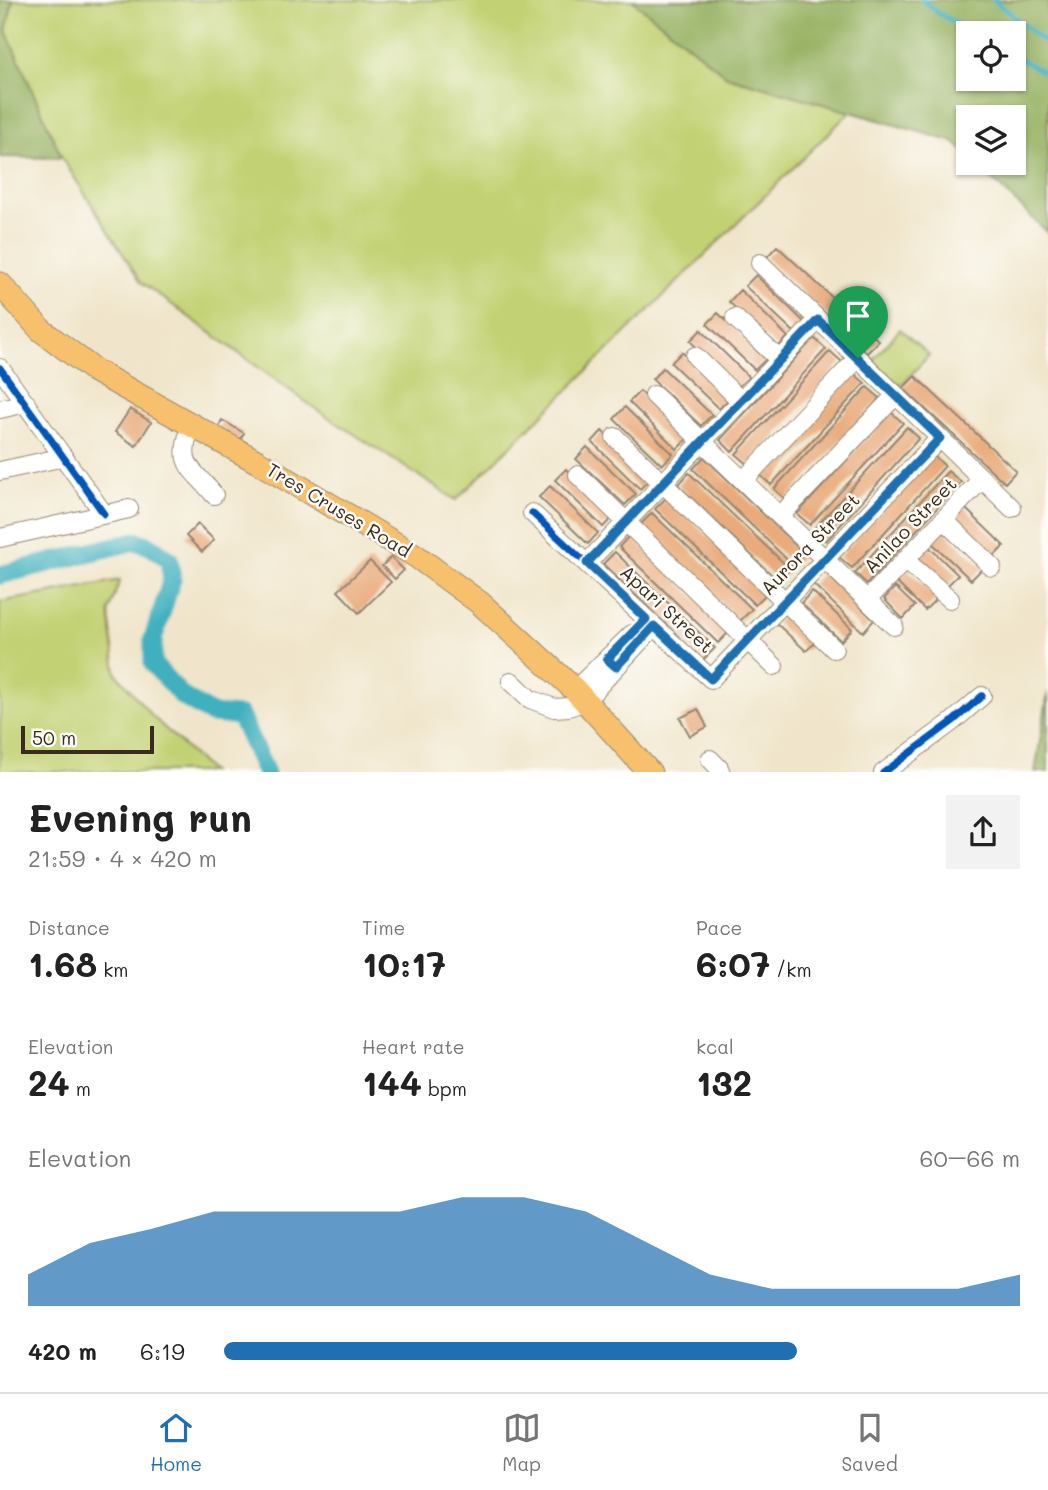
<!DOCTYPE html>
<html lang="en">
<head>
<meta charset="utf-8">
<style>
	body { margin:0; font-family:Mali,sans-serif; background:#f2f2f2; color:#222; height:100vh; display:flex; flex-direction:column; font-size:26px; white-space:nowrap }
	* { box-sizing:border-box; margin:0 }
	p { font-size:23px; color:#767676 }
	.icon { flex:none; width:38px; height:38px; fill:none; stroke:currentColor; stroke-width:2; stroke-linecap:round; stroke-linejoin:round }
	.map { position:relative; height:772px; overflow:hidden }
	.side { display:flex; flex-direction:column; background:#fff; flex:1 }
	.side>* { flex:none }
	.tools { position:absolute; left:956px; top:21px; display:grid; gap:14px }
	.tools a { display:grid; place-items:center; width:70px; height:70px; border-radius:0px; background:#fff; box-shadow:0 2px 5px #0004; font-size:35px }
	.scale { position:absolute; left:21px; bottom:18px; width:133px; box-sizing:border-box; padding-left:7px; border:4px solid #3b2a1e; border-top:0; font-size:19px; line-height:24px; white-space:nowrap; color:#3b2a1e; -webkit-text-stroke:5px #fdfcf7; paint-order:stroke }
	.pin { position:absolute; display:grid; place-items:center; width:60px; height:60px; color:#fff; margin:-72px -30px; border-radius:50% 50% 50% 0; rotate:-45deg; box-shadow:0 0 7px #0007 }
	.pin .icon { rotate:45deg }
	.round { display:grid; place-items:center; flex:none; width:74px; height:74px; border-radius:0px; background:#f2f2f2 }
	.head { display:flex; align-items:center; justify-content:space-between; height:119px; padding:0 28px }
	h1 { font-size:38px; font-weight:700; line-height:52px }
	.stats { display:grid; grid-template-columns:repeat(3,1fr); gap:10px; height:119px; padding:7px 28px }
	.stats div { display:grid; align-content:center }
	.stats b { font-size:35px; font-weight:700 }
	.stats small { font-size:19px; font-weight:400 }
	.stats p { font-size:19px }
	.chart { height:196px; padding:14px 28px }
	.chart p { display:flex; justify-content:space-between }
	.chart svg { width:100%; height:126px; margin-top:7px; fill:#1f6fb2; opacity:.7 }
	ul { padding:0 28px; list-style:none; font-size:23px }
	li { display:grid; grid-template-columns:112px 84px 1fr; align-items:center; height:52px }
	li i { height:18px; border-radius:9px; background:#1f6fb2 }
	.menu { display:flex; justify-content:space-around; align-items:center; height:98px; border-top:2px solid #e0e0e0; background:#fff; font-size:19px; color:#767676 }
	.menu a { display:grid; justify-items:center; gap:4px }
	.menu .active { color:#1f6fb2 }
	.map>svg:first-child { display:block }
	.green { fill:#c2d173; stroke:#7e7e48; stroke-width:2 }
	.forest { fill:#99b365; stroke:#6a6e42; stroke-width:2; fill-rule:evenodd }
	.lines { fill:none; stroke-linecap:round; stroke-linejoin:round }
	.stream { stroke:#41b0be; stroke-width:5 }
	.canal { stroke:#41b0be; stroke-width:19 }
	.building { fill:#e9ab7b }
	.minor-casing { stroke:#968874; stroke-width:20 }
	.major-casing { stroke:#968874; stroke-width:25 }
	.minor { stroke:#fff; stroke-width:18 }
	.major { stroke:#f7c06c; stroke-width:23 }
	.cycleway-casing { stroke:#fdfcf7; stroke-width:11 }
	.cycleway { stroke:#0057b8; stroke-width:7 }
	.route-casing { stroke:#fff; stroke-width:14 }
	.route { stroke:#1f6fb2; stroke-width:9 }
	.labels { text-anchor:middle; stroke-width:5; stroke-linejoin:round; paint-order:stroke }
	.street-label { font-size:19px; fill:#3b2a1e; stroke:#fdfcf7 }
</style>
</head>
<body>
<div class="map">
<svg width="1048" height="773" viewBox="0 0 1048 773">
	<rect width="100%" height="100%" fill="#fdfcf7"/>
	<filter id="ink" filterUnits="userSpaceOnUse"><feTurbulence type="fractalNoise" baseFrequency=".0143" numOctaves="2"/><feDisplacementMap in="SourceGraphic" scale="14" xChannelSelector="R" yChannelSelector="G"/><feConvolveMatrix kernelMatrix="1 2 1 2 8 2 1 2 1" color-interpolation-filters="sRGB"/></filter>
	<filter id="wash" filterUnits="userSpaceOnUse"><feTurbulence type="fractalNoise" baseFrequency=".00686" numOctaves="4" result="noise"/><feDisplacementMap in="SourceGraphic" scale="28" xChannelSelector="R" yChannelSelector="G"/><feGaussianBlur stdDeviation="1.57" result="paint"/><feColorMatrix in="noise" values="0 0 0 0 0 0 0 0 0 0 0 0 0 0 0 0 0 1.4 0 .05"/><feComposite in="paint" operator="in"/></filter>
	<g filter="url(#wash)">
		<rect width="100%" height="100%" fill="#f0e5ca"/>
		<path class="green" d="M13,0H632L727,76L850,112L456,500L317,410L141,282L62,158L6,31Z
			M900,329L929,355L901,386L872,361Z
			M120,580L109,611L116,673L152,716L211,772H0V602Z"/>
		<path class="forest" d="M0,0H13L6,31L62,158L0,157Z
			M632,0H1048V233L975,163H1013V117H968V155L954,142L727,76ZM1013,33V79H968V33Z
			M1048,692V772H1035Z"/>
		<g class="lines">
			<path class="stream" d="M923,0L939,14L974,33
				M994,0L1048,45
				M1013,55L1045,73L1048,79"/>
			<path class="canal" d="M0,575L135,541L150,546L169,559L172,579L153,639V664L182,696L211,714L240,716L266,773"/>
		</g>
		<g id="blocks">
			<path class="building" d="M777,246L879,341L867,353L766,258Z
				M756,275L804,322L794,332L745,286Z
				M740,290L788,337L777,348L729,302Z
				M718,313L766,359L755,370L707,324Z
				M701,330L749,377L738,387L690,341Z
				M814,338L826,349L732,452L720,440Z
				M830,351L842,362L749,465L736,454Z
				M682,352L730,398L719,409L671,363Z
				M663,368L712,415L701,426L652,379Z
				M852,372L865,383L771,485L759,474Z
				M915,376L1016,471L1005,483L903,388Z
				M867,387L880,398L786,500L774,489Z
				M640,391L688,438L677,449L629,402Z
				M625,407L673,454L662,465L614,419Z
				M130,409L151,422L136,446L115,432Z
				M891,412L903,423L810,525L797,514Z
				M222,420L244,433L239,441L218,428Z
				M907,427L919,438L826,541L813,530Z
				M602,431L651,478L640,489L592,442Z
				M587,447L636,494L625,505L576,459Z
				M933,455L945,466L852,568L839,557Z
				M704,457L804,553L793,565L693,469Z
				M566,469L614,516L603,527L555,480Z
				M948,471L961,482L867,584L855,573Z
				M689,473L790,569L778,581L678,485Z
				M550,486L598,533L588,544L539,497Z
				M667,497L767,593L755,605L655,509Z
				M964,507L1004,546L992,558L952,519Z
				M652,513L752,609L740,621L640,525Z
				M198,524L214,540L202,552L186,536Z
				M943,529L983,568L971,580L931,542Z
				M630,535L730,631L718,643L619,547Z
				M928,546L958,575L947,586L917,558Z
				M615,552L715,648L703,660L603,564Z
				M391,557L404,570L395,579L382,566Z
				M370,561L391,582L359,613L338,591Z
				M907,569L937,598L925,610L895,581Z
				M824,571L874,620L863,632L813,584Z
				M895,587L915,606L903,619L884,599Z
				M812,591L852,629L841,641L801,603Z
				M788,611L818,640L806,651L776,623Z
				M698,709L707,727L690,736L680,718Z"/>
		</g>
	</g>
	<g filter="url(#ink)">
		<use href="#blocks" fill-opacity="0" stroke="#968874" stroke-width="2"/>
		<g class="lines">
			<defs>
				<path id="minor" d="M760,263L1012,508
					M735,318L780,360
					M695,356L741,401
					M0,368L104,514
					M654,395L894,626
					M0,409L26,403
					M191,425C177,467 190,465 214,495
					M615,437L834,649
					M0,471L64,457
					M578,475L774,666
					M744,480L858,358
					M532,513L711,679L940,438
					M780,516L896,395
					M944,520L992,567
					M0,538L129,509
					M905,560L950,599
					M587,563L818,320
					M867,600L982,479
					M511,681L530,699L554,708L569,707L585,701L654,626
					M575,690L632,634
					M710,759L719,768L721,773
					M883,773L952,722L982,696"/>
				<path id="major" d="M0,284L41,330L95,371L258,462L416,556L480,603L575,690L650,773"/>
			</defs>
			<use href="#minor" class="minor-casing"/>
			<use href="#major" class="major-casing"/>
			<use href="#minor" class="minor"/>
			<use href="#major" class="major"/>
			<defs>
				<path id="cycleway" d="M0,368L104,514
					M532,513L711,679L940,438
					M587,563L818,320
					M883,773L952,722L982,696"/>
			</defs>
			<use href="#cycleway" class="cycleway-casing"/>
			<use href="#cycleway" class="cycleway"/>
		</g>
	</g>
	<g class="lines" filter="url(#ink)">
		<defs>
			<path id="route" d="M818,320L940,438L711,679L654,626L616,667L607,659L646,619L587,563Z"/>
		</defs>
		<use href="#route" class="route-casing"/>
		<use href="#route" class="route"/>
	</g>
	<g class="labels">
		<g class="street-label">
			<text transform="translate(339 510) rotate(31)" y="7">Tres Cruses Road</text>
			<text transform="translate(910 525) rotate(-46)" y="7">Anilao Street</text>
			<text transform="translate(810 544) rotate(-46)" y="7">Aurora Street</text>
			<text transform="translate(667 609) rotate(43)" y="7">Apari Street</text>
		</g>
	</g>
</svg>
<div class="tools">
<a><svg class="icon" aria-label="locate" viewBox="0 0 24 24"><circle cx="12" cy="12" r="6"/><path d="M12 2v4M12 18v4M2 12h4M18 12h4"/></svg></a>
<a><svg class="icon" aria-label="layers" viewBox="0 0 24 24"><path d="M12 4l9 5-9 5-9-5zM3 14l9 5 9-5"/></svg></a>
</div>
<div class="scale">50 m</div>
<div class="pin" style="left:858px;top:358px;background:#1e9e55"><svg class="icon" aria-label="arrive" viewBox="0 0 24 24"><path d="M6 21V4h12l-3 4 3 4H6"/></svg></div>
</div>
<section class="side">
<div class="head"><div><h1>Evening run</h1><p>21:59 · 4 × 420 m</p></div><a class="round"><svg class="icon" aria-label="share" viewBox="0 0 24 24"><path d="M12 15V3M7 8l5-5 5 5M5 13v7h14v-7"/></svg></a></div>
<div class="stats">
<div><p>Distance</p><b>1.68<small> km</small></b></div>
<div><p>Time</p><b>10:17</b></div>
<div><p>Pace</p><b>6:07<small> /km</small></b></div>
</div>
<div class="stats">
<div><p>Elevation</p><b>24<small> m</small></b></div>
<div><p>Heart rate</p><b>144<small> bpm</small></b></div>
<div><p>kcal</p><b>132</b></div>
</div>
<div class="chart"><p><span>Elevation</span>60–66 m</p>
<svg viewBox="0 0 160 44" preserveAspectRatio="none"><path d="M0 44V33L10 22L20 17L30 11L40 11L50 11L60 11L70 6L80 6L90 11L100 22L110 33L120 38L130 38L140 38L150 38L160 33V44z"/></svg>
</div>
<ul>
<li><b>420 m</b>6:19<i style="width:72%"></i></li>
</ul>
</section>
<nav class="menu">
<a class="active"><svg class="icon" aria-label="home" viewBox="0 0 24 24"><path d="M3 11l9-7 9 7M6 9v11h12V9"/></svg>Home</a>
<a><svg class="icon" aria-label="map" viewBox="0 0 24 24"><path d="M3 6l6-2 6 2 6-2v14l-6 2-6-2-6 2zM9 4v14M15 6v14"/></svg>Map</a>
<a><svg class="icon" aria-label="saved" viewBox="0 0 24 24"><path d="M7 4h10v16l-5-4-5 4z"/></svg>Saved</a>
</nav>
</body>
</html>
